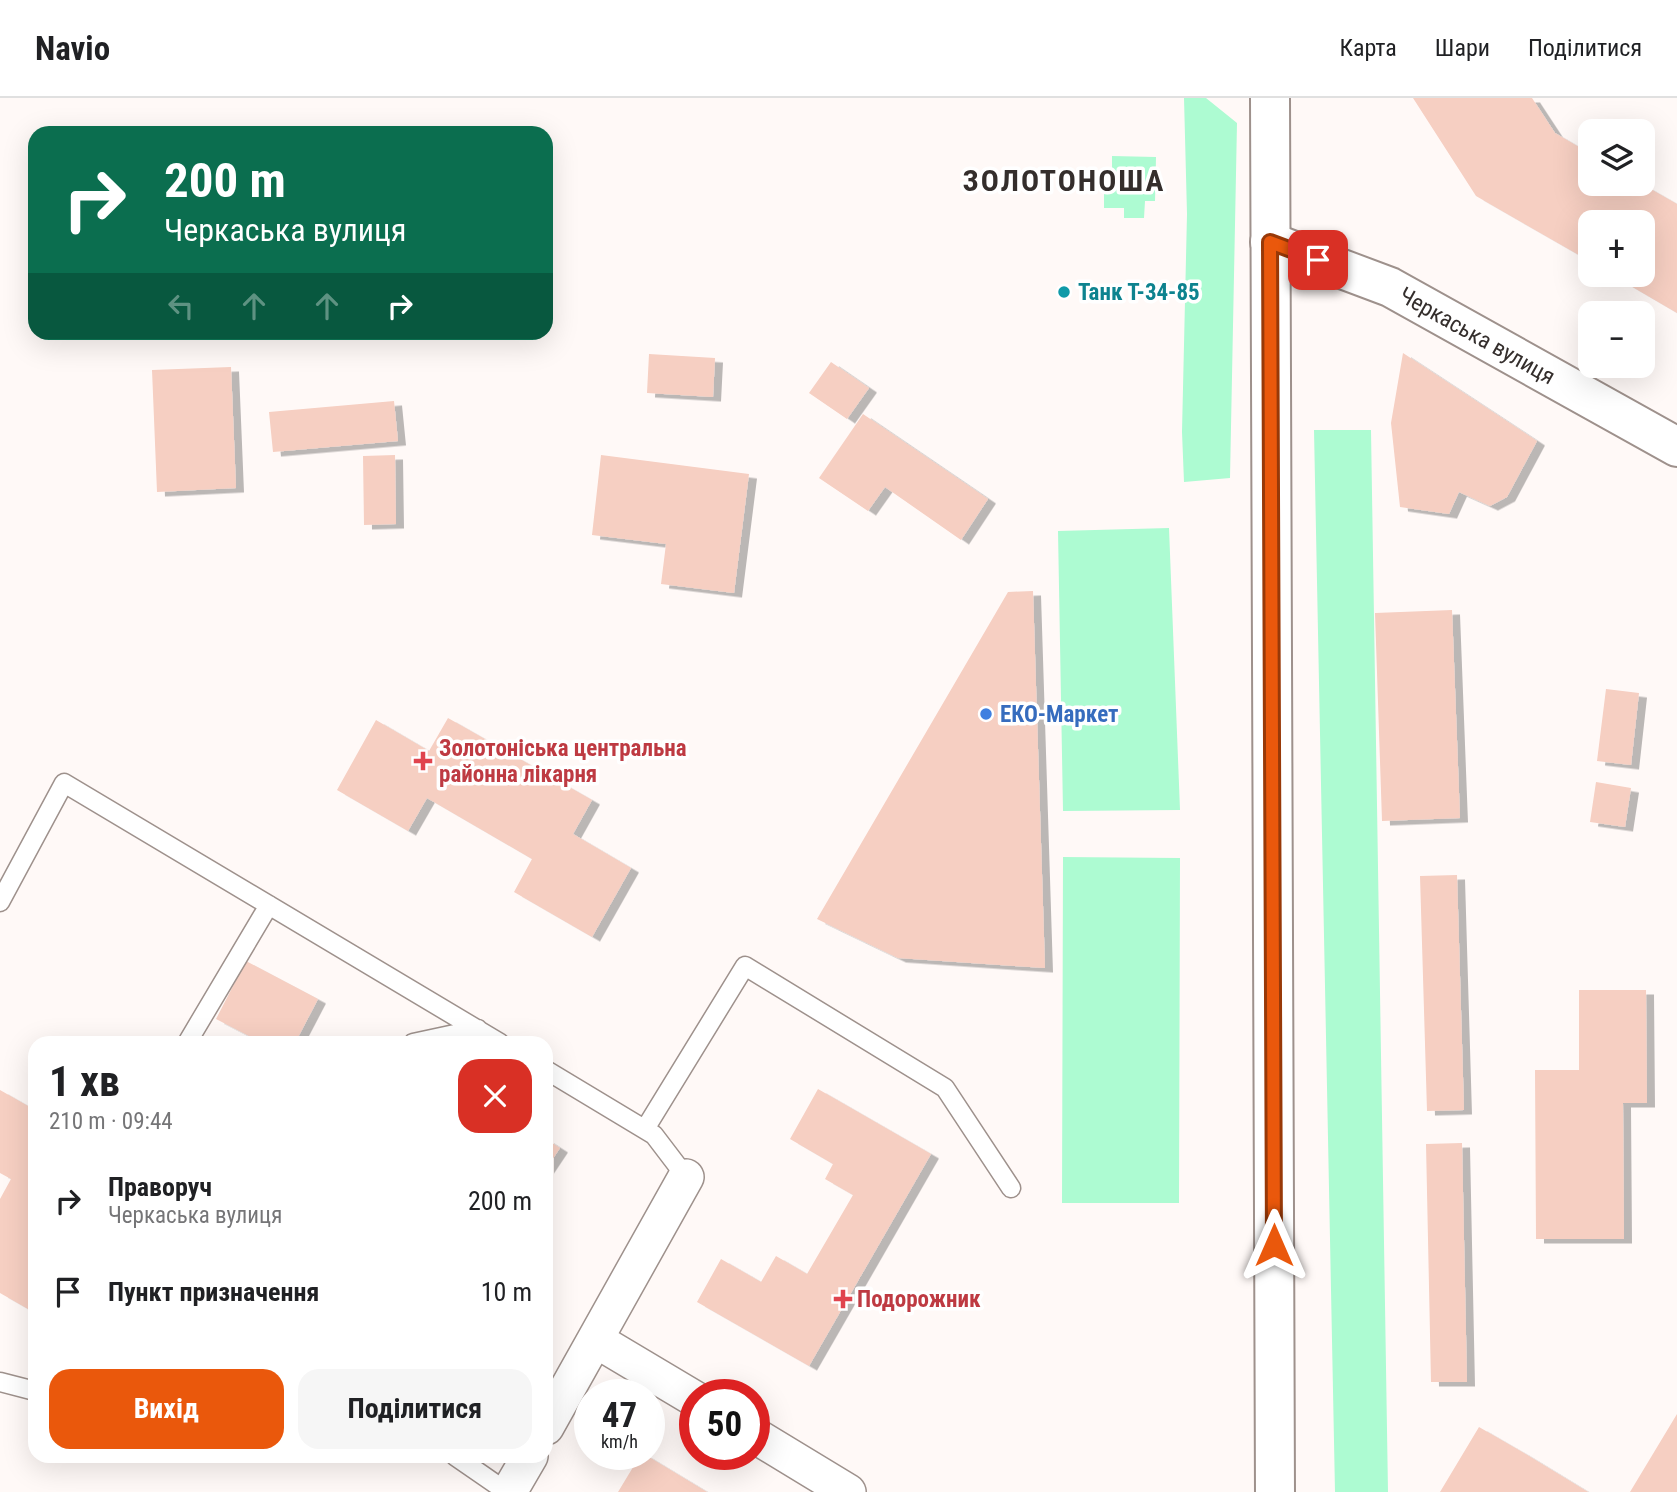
<!DOCTYPE html>
<html lang="uk">
<meta charset="utf-8">
<style>
:root{--surface:#fff;--page:#f6f6f6;--text:#202124;--muted:#757577;--line:#e0e0e0;--accent:#ea580c}
body{margin:0;font-family:"Roboto Condensed",sans-serif;background:var(--page);color:var(--text);height:100vh;display:flex;flex-direction:column;font-size:26px;white-space:nowrap}
*{box-sizing:border-box;margin:0}
p{font-size:23px;color:var(--muted)}
.icon{flex:none;width:38px;height:38px;fill:none;stroke:currentColor;stroke-width:2;stroke-linecap:round;stroke-linejoin:round}
.map{position:relative;flex:1;overflow:hidden}
.drawer{position:absolute;left:28px;top:938px;width:525px;height:427px;display:flex;flex-direction:column;background:var(--surface);border-radius:21px;box-shadow:0 7px 28px #0002}
.drawer>*{flex:none}
.guide{position:absolute;left:28px;top:28px;width:525px;height:214px;border-radius:21px;box-shadow:0 7px 28px #0002;background:#0b6e4f;color:#fff;overflow:hidden}
.tools{position:absolute;left:1578px;top:21px;display:grid;gap:14px}
.tools a{display:grid;place-items:center;width:77px;height:77px;border-radius:14px;background:var(--surface);box-shadow:0 7px 28px #0002;font-size:35px}
.speed{position:absolute;left:574px;top:1281px;display:flex;gap:14px;font-size:35px;font-weight:700;text-align:center}
.speed>*{display:grid;place-content:center;width:91px;height:91px;border-radius:50%;background:var(--surface);box-shadow:0 7px 28px #0002;line-height:1}
.speed small{font-size:18px;font-weight:400}
.speed .limit{border:10px solid #d22;background:#fff;color:#111}
.pin{position:absolute;display:grid;place-items:center;width:60px;height:60px;color:#fff;margin:-30px;border-radius:14px;box-shadow:0 4px 10px #0006}
.me{position:absolute;width:77px;margin:-38px;rotate:0deg;stroke-linejoin:round;filter:drop-shadow(0 0 5px #0008)}
.turn{display:flex;align-items:center;gap:24px;height:147px;padding:0 21px;font-size:32px}
.turn .icon{width:91px;height:91px;stroke-width:2.5}
.turn b{display:block;font-size:49px;line-height:60px}
.lanes{display:flex;align-items:center;height:66px;padding:0 21px;background:#0003;justify-content:center;gap:35px;direction:ltr}
.lanes .off{opacity:.35}
.round{display:grid;place-items:center;flex:none;width:74px;height:74px;border-radius:21px;background:var(--page)}
.overview{display:flex;align-items:center;justify-content:space-between;height:119px;padding:0 21px}
h1{font-size:42px;font-weight:700;line-height:52px}
.button{display:flex;gap:14px;margin-top:auto;padding:14px 21px}
.button a{flex:1;height:80px;border-radius:21px;background:var(--accent);color:#fff;font-size:28px;font-weight:700;line-height:80px;text-align:center}
.button a+a{background:var(--page);color:var(--text)}
ul{padding:0;list-style:none}
li{display:flex;align-items:center;gap:21px;height:91px;padding:0 21px}
li div{flex:1}
li b{display:block;font-size:26px}
li em{font-style:normal}
header{display:flex;align-items:center;gap:42px;box-sizing:border-box;height:98px;padding:0 35px;background:var(--surface);border-bottom:2px solid var(--line)}
header strong{font-size:33px}
nav{display:flex;gap:38px;margin-inline-start:auto;font-size:24px}
.map>svg:first-child{display:block}
.green{fill:#adfbd2}
.building{fill:#f6cfc2;filter:url(#shadow)}
.lines{fill:none;stroke-linecap:round;stroke-linejoin:round}
.lane-casing{stroke:#9e918c;stroke-width:21}
.street-casing{stroke:#9e918c;stroke-width:38}
.secondary-casing{stroke:#9e918c;stroke-width:42}
.lane{stroke:#fff;stroke-width:18}
.street{stroke:#fff;stroke-width:35}
.secondary{stroke:#fff;stroke-width:38}
.route-casing{stroke:#983908;stroke-width:18}
.route{stroke:#ea580c;stroke-width:12}
.culture-dot{fill:#0f9aa8;stroke:#fff;stroke-width:2.5}
.shop-dot{fill:#3f7fe0;stroke:#fff;stroke-width:2.5}
.health-dot{fill:#e0444e;stroke:#fff;stroke-width:2.5}
.labels{text-anchor:middle;stroke-width:7;stroke-linejoin:round;paint-order:stroke}
.culture-label{font-size:23px;font-weight:bold;fill:#0d838f;stroke:#fff;text-anchor:start}
.street-label{font-size:23px;fill:#342e2c;stroke:#fff}
.shop-label{font-size:23px;font-weight:bold;fill:#366cbe;stroke:#fff;text-anchor:start}
.health-label{font-size:23px;font-weight:bold;fill:#be3a42;stroke:#fff;text-anchor:start}
.district-label{font-size:30px;font-weight:bold;letter-spacing:2px;fill:#342e2c;stroke:#fff}
</style>
<header>
<strong>Navio</strong>
<nav><a>Карта</a><a>Шари</a><a>Поділитися</a></nav>
</header>
<div class="map">
<svg width="1677" height="1394" viewBox="0 0 1677 1394">
<defs>
<filter id="shadow"><feDropShadow dx="8" dy="4.5" stdDeviation="0" flood-color="#0004"/></filter>
</defs>
<rect width="100%" height="100%" fill="#fff9f7"/>
<path class="green" d="M1184,0H1206L1237,25L1230,380L1184,384L1182,334L1187,116Z
M1112,58L1156,59L1155,103H1145L1144,120H1124V110H1104V89L1112,88Z
M1314,332H1371L1388,1394H1335Z
M1169,430L1180,712L1063,713L1058,433Z
M1063,759L1180,760L1179,1105H1062Z"/>
<path class="building" d="M1413,0H1532L1555,35L1591,56V86H1642L1677,106V215L1612,177H1643V124H1591V164L1476,98Z
M1403,255L1537,343L1507,399L1490,408L1459,394L1449,416L1400,409L1391,325Z
M649,256L715,260L713,299L647,295Z
M831,264L869,290L847,321L809,295Z
M231,269L236,390L157,394L152,272Z
M394,303L398,343L273,354L269,314Z
M863,316L988,401L961,442L885,389L868,413L819,380Z
M395,357L396,426L364,427L363,358Z
M601,357L749,376L734,495L661,486L666,446L592,437Z
M1033,493L1045,870L898,860L817,821L1008,494Z
M1452,512L1460,720L1382,723L1375,515Z
M1606,591L1639,595L1631,667L1597,663Z
M448,620L592,702L573,736L631,770L592,839L514,794L532,761L427,700L408,733L337,692L376,622L429,653Z
M1596,684L1631,690L1625,729L1590,724Z
M1457,777L1464,1012L1427,1013L1420,778Z
M246,863L318,901L295,945H263L216,921Z
M1579,892H1646L1647,1005H1623L1624,1141H1536L1535,972H1579Z
M818,991L931,1056L809,1268L697,1204L721,1161L761,1184L776,1158L807,1176L853,1097L825,1081L833,1066L790,1041Z
M0,992L35,1012V1215L0,1195V1101L11,1081L0,1075Z
M546,1041L560,1050L546,1071Z
M1462,1045L1467,1284H1431L1426,1046Z
M1677,1316V1394H1630Z
M1479,1329L1524,1355L1588,1394H1440Z
M641,1356H644L707,1394H618Z"/>
<g class="lines">
<defs>
<path id="lane" d="M0,804L64,685L500,945
M187,945L269,807
M413,945L478,931
M546,972L654,1037L686,1079
M645,1031L745,868L945,990L1011,1090
M0,1284L35,1293
M455,1358L507,1394"/>
<path id="street" d="M596,1242L695,1301
M546,1329L686,1079
M754,1337L848,1394
M509,1394L530,1358"/>
<g id="secondary">
<path d="M1270,0L1275,1394"/>
<path id="s1" d="M1270,144L1390,189L1677,349"/>
</g>
</defs>
<use href="#lane" class="lane-casing"/>
<use href="#street" class="street-casing"/>
<use href="#secondary" class="secondary-casing"/>
<use href="#lane" class="lane"/>
<use href="#street" class="street"/>
<use href="#secondary" class="secondary"/>
</g>
<g class="lines">
<defs>
<path id="route" d="M1274,1147L1270,144L1318,162"/>
</defs>
<use href="#route" class="route-casing"/>
<use href="#route" class="route"/>
</g>
<circle class="culture-dot" cx="1064" cy="194" r="7"/>
<circle class="shop-dot" cx="986" cy="616" r="7"/>
<g class="health-dot">
<path d="M419.5 652.5h7v7h7v7h-7v7h-7v-7h-7v-7h7z"/>
<path d="M839.5 1190.5h7v7h7v7h-7v7h-7v-7h-7v-7h7z"/>
</g>
<g class="labels">
<g class="culture-label">
<text x="1078" y="202">Танк Т-34-85</text>
</g>
<g class="street-label">
<text dy="8" stroke="none"><textPath href="#s1" startOffset="228">Черкаська вулиця</textPath></text>
</g>
<g class="shop-label">
<text x="1000" y="624">ЕКО-Маркет</text>
</g>
<g class="health-label">
<text x="439" y="658">Золотоніська центральна<tspan x="439" dy="26">районна лікарня</tspan></text>
<text x="857" y="1209">Подорожник</text>
</g>
<g class="district-label">
<text x="1064" y="93">ЗОЛОТОНОША</text>
</g>
</g>
</svg>
<div class="tools">
<a><svg class="icon" aria-label="layers" viewBox="0 0 24 24"><path d="M12 4l9 5-9 5-9-5zM3 14l9 5 9-5"/></svg></a>
<a>+</a>
<a>−</a>
</div>
<div class="speed"><div>47<small>km/h</small></div><div class="limit">50</div></div>
<div class="pin" style="left:1318px;top:162px;background:#d93025"><svg class="icon" aria-label="arrive" viewBox="0 0 24 24"><path d="M6 21V4h12l-3 4 3 4H6"/></svg></div>
<svg class="me" style="left:1274px;top:1147px" viewBox="-20 -20 40 40"><path d="M0-17L14 15 0 8-14 15z" fill="#ea580c" stroke="#fff" stroke-width="4"/></svg>
<div class="guide">
<div class="turn"><svg class="icon" aria-label="right" viewBox="0 0 24 24"><path d="M7 20v-9h11M14 6l5 5-5 5"/></svg><div><b>200 m</b>Черкаська вулиця</div></div>
<div class="lanes"><svg class="icon off" aria-label="left" viewBox="0 0 24 24"><path d="M17 20v-9H6M10 6l-5 5 5 5"/></svg><svg class="icon off" aria-label="ahead" viewBox="0 0 24 24"><path d="M12 20V5M6 11l6-6 6 6"/></svg><svg class="icon off" aria-label="ahead" viewBox="0 0 24 24"><path d="M12 20V5M6 11l6-6 6 6"/></svg><svg class="icon" aria-label="right" viewBox="0 0 24 24"><path d="M7 20v-9h11M14 6l5 5-5 5"/></svg></div>
</div>
<section class="drawer">
<div class="overview"><div><h1>1 хв</h1><p>210 m · 09:44</p></div><a class="round" style="background:#d93025;color:#fff"><svg class="icon" aria-label="close" viewBox="0 0 24 24"><path d="M6 6l12 12M18 6L6 18"/></svg></a></div>
<ul>
<li><svg class="icon" aria-label="right" viewBox="0 0 24 24"><path d="M7 20v-9h11M14 6l5 5-5 5"/></svg><div><b>Праворуч</b><p>Черкаська вулиця</p></div><em>200 m</em></li>
<li><svg class="icon" aria-label="arrive" viewBox="0 0 24 24"><path d="M6 21V4h12l-3 4 3 4H6"/></svg><div><b>Пункт призначення</b></div><em>10 m</em></li>
</ul>
<div class="button"><a>Вихід</a><a>Поділитися</a></div>
</section>
</div>
